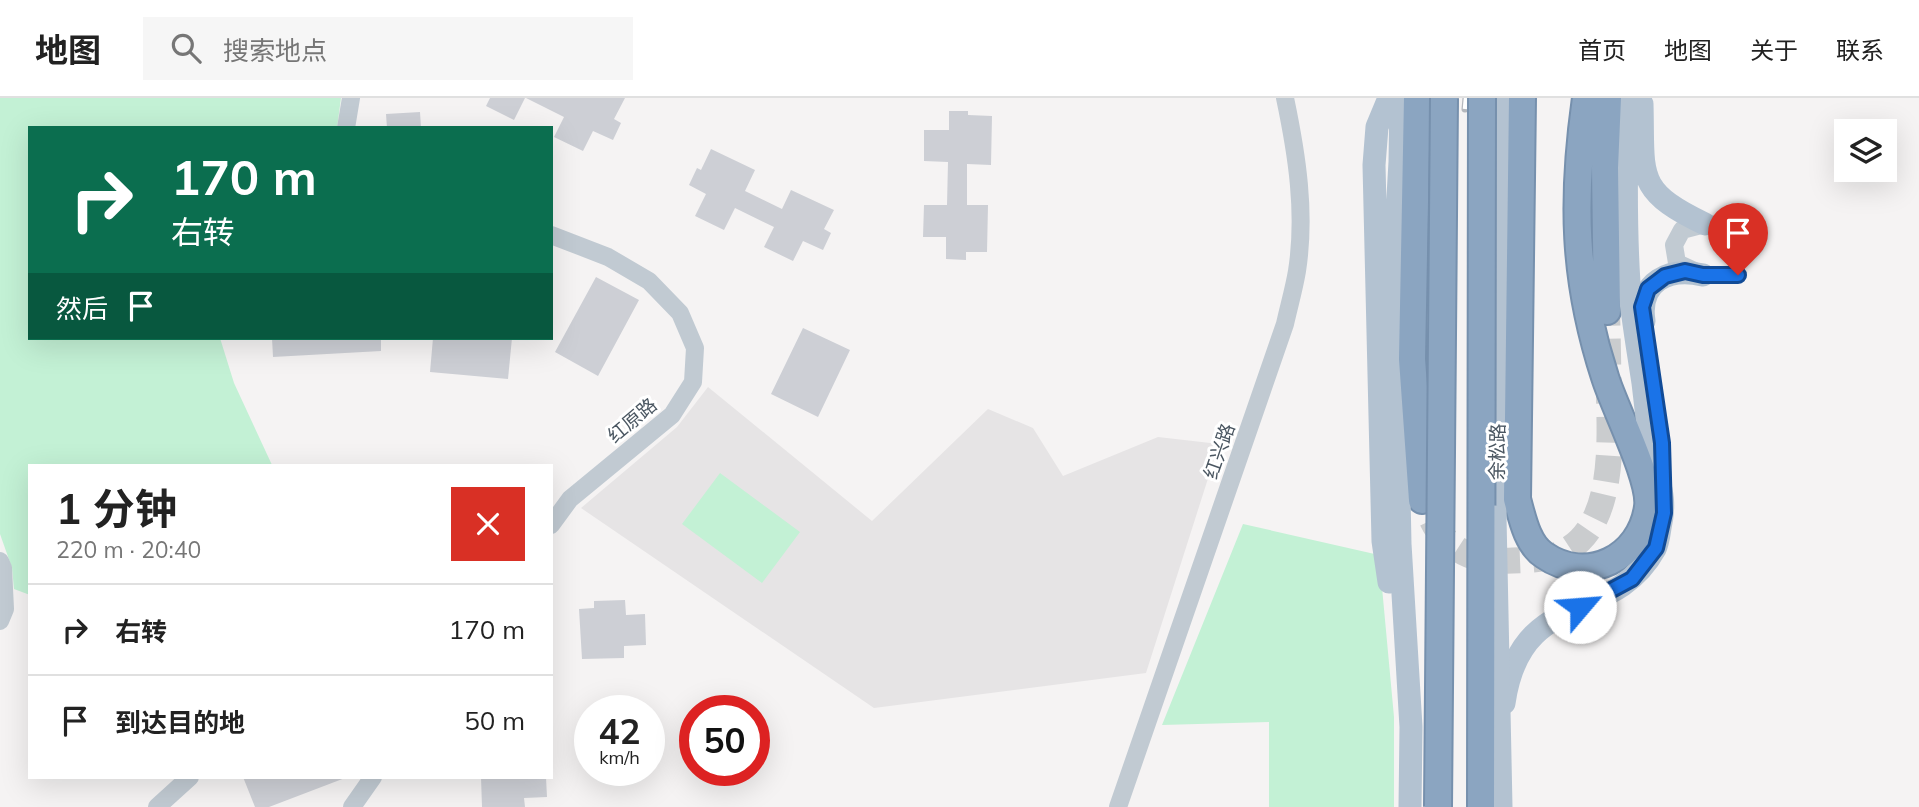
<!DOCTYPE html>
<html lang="zh">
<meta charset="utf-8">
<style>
:root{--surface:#fff;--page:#f6f6f6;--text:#222;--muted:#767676;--line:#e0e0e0}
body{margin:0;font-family:Mulish,"Noto Sans SC",sans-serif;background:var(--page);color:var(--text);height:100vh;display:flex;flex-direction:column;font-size:26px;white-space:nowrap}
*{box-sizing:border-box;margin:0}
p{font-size:23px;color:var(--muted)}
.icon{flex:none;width:38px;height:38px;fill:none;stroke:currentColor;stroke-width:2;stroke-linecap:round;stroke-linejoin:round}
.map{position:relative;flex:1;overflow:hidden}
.sheet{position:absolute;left:28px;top:366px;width:525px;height:315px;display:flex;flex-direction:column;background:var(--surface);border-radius:0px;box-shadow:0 7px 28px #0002}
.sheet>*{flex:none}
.banner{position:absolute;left:28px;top:28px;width:525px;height:214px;border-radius:0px;box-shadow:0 7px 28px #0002;background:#0b6e4f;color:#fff;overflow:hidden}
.buttons{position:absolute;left:1834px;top:21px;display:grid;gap:14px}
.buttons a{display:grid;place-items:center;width:63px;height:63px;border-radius:0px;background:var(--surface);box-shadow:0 7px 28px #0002;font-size:35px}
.speed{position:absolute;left:574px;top:597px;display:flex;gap:14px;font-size:35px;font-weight:700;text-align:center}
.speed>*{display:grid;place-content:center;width:91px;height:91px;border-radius:50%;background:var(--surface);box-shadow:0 7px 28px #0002;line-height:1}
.speed small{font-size:18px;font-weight:400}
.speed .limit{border:10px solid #d22;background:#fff;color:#111}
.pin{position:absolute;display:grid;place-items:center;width:60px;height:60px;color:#fff;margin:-72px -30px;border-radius:50% 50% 50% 0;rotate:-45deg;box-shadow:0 0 7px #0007}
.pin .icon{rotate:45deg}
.me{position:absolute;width:77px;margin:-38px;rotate:63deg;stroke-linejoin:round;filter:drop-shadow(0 0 5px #0008)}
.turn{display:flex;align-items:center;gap:24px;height:147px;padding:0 28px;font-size:32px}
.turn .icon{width:91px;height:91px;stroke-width:2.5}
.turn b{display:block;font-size:49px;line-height:60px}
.then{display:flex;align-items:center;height:66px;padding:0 28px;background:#0003;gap:14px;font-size:26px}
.round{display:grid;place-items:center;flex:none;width:74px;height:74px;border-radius:0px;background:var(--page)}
.summary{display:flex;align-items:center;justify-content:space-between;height:119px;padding:0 28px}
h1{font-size:42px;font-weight:700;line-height:52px}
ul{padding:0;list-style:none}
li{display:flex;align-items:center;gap:21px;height:91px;padding:0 28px;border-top:2px solid var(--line)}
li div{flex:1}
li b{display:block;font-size:26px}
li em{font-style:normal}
header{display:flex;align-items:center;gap:42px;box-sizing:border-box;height:98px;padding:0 35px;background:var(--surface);border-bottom:2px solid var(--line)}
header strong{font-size:33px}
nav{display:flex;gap:38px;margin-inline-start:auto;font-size:24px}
.search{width:490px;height:63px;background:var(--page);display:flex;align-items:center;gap:18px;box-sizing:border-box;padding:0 24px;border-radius:0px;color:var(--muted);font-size:26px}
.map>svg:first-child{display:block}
.education{fill:#e6e4e5}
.green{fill:#c3f1d5}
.building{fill:#cdcfd5}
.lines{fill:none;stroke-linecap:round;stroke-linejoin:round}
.highway-tunnel{stroke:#caccce;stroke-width:26;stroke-dasharray:26 13;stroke-linecap:butt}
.highway-casing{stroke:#7690ad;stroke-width:30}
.minor{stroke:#c1cad2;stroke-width:18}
.major{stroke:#b3c2d1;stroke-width:23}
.highway{stroke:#8ba5c1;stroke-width:26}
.rail-casing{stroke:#b5b8bd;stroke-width:7}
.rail{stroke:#fff;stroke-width:4.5;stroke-dasharray:13;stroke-linecap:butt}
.highway-bridge-casing{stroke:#7690ad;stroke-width:30;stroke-linecap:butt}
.major-bridge{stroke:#b3c2d1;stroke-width:23}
.highway-bridge{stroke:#8ba5c1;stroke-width:26}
.route-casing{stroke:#114b97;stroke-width:18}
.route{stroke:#1a73e8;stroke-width:12}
.labels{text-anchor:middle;stroke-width:6;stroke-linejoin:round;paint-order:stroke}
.street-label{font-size:19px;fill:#4a5661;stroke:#fff}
</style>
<header>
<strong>地图</strong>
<div class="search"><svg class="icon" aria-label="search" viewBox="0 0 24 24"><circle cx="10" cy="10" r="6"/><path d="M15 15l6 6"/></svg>搜索地点</div>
<nav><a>首页</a><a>地图</a><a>关于</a><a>联系</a></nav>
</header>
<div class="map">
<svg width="1919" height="709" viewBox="0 0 1919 709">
<rect width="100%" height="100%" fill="#f5f3f3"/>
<path class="education" d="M708,289L872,423L988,311L1033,330L1063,378L1158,339L1219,346L1146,575L874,610L581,410L677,329Z"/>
<path class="green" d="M0,0H341L337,30H30V240H220L234,285L272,367L30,368V497L14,491L12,470L0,436Z
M720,375L800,434L762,485L682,426Z
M1243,426L1379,457L1394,619V709H1269V624L1162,627Z"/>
<path class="building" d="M490,0H525L514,22L486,8Z
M526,0H625L614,21L621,25L613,42L593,33L583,53L554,39L564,19Z
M949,13H968V17L992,18L991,67L967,66V107H988L987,154H966V162L946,161V139H923L924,107H947L948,64L924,63V32H949Z
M420,14L421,30H387L386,16Z
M711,51L755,72L745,93L782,111L791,92L834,112L824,131L831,135L823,152L803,143L793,163L764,149L774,129L735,110L724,132L695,118L706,96L689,87L697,70L701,72Z
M596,179L639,202L598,278L555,254Z
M803,230L850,252L818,319L771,296Z
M272,240H381V253L273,259Z
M433,240H512L508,281L430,274Z
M625,502L626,517L645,516L646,547L624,548V560L582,561L579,511L594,510V503Z
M243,679H345V680L269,709H255Z
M481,679H546L547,699L524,700L525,709H482Z"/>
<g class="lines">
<path class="highway-tunnel" d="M1432,422C1444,448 1472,464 1501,463C1518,462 1542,463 1559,456C1615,433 1610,348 1609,298C1608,270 1608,242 1607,213"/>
<defs>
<path id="highway" d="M1417,0L1412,261L1422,402
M1522,0L1517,401C1522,419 1527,446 1544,457C1587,487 1641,460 1648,409C1652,382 1614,309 1605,279C1573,181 1572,100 1586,0
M1607,213L1605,70L1608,0"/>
</defs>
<use href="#highway" class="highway-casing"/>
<path class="minor" d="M346,30L351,0
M551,137L608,159L649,183L680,215L695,250L693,284L672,317L570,401L551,427
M1738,177H1703L1677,165L1674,147L1682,132L1705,126L1740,130
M0,463L3,470L5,511L0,523
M157,709L190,679
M352,709L373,679
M1118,709L1285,226C1289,208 1294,191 1297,173C1306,115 1297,57 1285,0"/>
<path class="major" d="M1389,0L1377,29L1374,67L1383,443L1389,484
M1401,0L1400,64L1396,133V251L1400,446L1411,629L1410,709
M1642,6C1644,78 1634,92 1705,126
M1644,223C1638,183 1669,169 1703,177
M1495,419L1506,0
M1504,605C1521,488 1612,529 1655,451C1658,445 1659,437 1660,430C1667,399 1659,387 1653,358C1648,334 1646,309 1643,285C1638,252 1632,218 1629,185C1625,123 1626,62 1628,0"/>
<use href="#highway" class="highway"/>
<defs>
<path id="rail" d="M1455,10V0
M1465,11L1466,0"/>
</defs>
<use href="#rail" class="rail-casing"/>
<use href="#rail" class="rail"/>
<defs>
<path id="highway-bridge" d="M1438,709L1444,0
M1481,709L1482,0"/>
</defs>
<use href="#highway-bridge" class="highway-bridge-casing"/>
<path class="major-bridge" d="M1495,419L1501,709"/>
<use href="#highway-bridge" class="highway-bridge"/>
</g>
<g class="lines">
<defs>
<path id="route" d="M1580,509L1632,481L1656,450L1664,415L1662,345L1642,209L1648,191L1665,178L1685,173L1703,177H1738"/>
</defs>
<use href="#route" class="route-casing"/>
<use href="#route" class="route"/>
</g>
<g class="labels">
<g class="street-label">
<text transform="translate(632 322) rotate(-40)" y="7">红原路</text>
<text transform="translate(1219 353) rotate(-71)" y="7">红兴路</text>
<text transform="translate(1497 354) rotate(-89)" y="7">余松路</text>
</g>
</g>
</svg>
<div class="buttons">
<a><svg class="icon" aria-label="layers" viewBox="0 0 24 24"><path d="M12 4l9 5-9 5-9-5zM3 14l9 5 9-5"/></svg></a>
</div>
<div class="speed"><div>42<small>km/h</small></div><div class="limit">50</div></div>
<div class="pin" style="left:1738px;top:177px;background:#d93025"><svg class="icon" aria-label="arrive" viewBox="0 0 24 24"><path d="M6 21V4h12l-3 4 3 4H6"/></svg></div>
<svg class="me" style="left:1580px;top:509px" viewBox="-20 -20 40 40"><circle r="19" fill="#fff"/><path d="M0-13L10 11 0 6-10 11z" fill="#1a73e8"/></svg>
<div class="banner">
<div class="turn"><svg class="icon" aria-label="right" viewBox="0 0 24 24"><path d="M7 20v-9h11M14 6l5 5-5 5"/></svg><div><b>170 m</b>右转</div></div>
<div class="then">然后<svg class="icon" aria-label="arrive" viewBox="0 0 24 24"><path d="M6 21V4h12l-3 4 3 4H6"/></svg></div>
</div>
<section class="sheet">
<div class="summary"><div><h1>1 分钟</h1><p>220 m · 20:40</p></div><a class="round" style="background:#d93025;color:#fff"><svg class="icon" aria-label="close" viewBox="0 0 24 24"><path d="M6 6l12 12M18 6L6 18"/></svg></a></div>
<ul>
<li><svg class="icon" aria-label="right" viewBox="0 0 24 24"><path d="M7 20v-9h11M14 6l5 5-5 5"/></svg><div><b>右转</b></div><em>170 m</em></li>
<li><svg class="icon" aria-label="arrive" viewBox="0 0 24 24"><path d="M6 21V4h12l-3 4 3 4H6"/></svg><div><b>到达目的地</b></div><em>50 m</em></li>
</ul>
</section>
</div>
